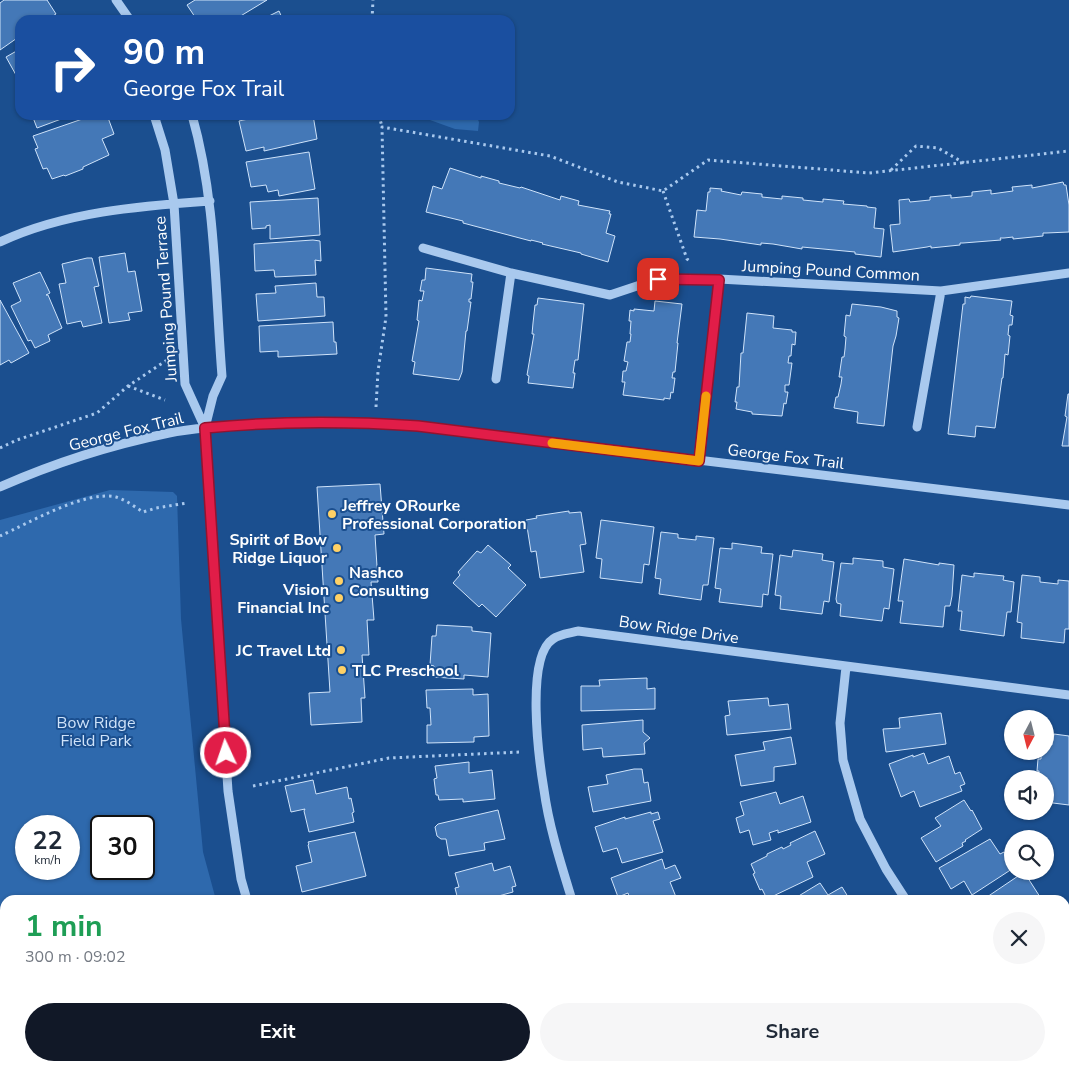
<!DOCTYPE html>
<meta charset="utf-8">
<style>
:root{--surface:#fff;--page:#f6f6f7;--text:#1f2937;--muted:#747a83;--accent:#111827}
body{margin:0;font-family:"Nunito Sans",sans-serif;background:var(--page);color:var(--text);height:100vh;display:flex;flex-direction:column;font-size:19px;white-space:nowrap}
*{box-sizing:border-box;margin:0}
p{font-size:16px;color:var(--muted)}
.icon{flex:none;width:28px;height:28px;fill:none;stroke:currentColor;stroke-width:2;stroke-linecap:round;stroke-linejoin:round}
.map{position:relative;flex:1;overflow:hidden}
.side{position:absolute;left:0px;top:895px;width:1070px;height:176px;display:flex;flex-direction:column;background:var(--surface);border-radius:15px 15px 0 0;box-shadow:0 1px 4px #0004}
.side>*{flex:none}
.top-card{position:absolute;left:15px;top:15px;width:500px;height:105px;border-radius:15px;box-shadow:0 1px 4px #0004;background:#1a4fa0;color:#fff;overflow:hidden}
.needle{width:32px;rotate:187deg}
.tools{position:absolute;left:1004px;top:710px;display:grid;gap:10px}
.tools a{display:grid;place-items:center;width:50px;height:50px;border-radius:50%;background:var(--surface);box-shadow:0 1px 4px #0004;font-size:25px}
.speed{position:absolute;left:15px;top:815px;display:flex;gap:10px;font-size:25px;font-weight:700;text-align:center}
.speed>*{display:grid;place-content:center;width:65px;height:65px;border-radius:50%;background:var(--surface);box-shadow:0 1px 4px #0004;line-height:1}
.speed small{font-size:12px;font-weight:400}
.speed .limit{border:2px solid #111;border-radius:8px;background:#fff;color:#111}
.pin{position:absolute;display:grid;place-items:center;width:42px;height:42px;color:#fff;margin:-21px;border-radius:10px;box-shadow:0 2px 8px #0006}
.me{position:absolute;width:55px;margin:-28px;rotate:357deg;stroke-linejoin:round;filter:drop-shadow(0 0 4px #0008)}
.turn{display:flex;align-items:center;gap:18px;height:105px;padding:0 25px;font-size:22px}
.turn .icon{width:65px;height:65px;stroke-width:2.5}
.turn b{display:block;font-size:35px;line-height:42px}
.round{display:grid;place-items:center;flex:none;width:52px;height:52px;border-radius:26px;background:var(--page)}
.overview{display:flex;align-items:center;justify-content:space-between;height:85px;padding:0 25px}
h1{font-size:30px;font-weight:700;line-height:38px;color:#1e9e55}
.cta{display:flex;gap:10px;margin-top:auto;padding:10px 25px}
.cta a{flex:1;height:58px;border-radius:30px;background:var(--accent);color:#fff;font-size:20px;font-weight:700;line-height:58px;text-align:center}
.cta a+a{background:var(--page);color:var(--text)}
.map>svg:first-child{display:block}
.green{fill:#2e69ad;fill-rule:evenodd}
.building{fill:#4478b7;stroke:#cfe3fa}
.lines{fill:none;stroke-linecap:round;stroke-linejoin:round}
.path{stroke:#a9c9ee;stroke-width:3;stroke-dasharray:2.5 4;stroke-linecap:butt}
.minor{stroke:#a9c9ee;stroke-width:9}
.route-casing{stroke:#92132f;stroke-width:12}
.route{stroke:#e11d48;stroke-width:9}
.slow{stroke:#f59e0b;stroke-width:9}
.poi-dot{fill:#ffd166;stroke:#1b4f8f;stroke-width:2}
.labels{text-anchor:middle;stroke-width:4;stroke-linejoin:round;paint-order:stroke}
.street-label{font-size:16px;fill:#fff;stroke:#1b4f8f}
.poi-label{font-size:16px;font-weight:bold;fill:#fff;stroke:#1b4f8f;text-anchor:start}
.park-label{font-size:16px;fill:#cfe3fa;stroke:#1b4f8f}
</style>
<div class="map">
<svg width="1069" height="1071" viewBox="0 0 1069 1071">
<rect width="100%" height="100%" fill="#1b4f8f"/>
<path class="green" d="M416,115H476L479,122L478,131L455,129Z
M110,490L173,492L177,496L181,619L203,852L216,900H5V1066H263V1069L258,1071H0V520ZM26,826H69V869H26ZM101,826H144V869H101Z"/>
<path class="building" d="M4,0H47L56,14L46,20H20V36L0,50V3Z
M195,0H267L234,20H197L187,5Z
M279,11L283,20H254L264,16L265,18Z
M20,49V72L16,75L6,57Z
M32,115H72L37,128Z
M94,115H107L114,134L102,139L109,155L83,167V169L65,176L64,175L52,179L47,168L43,169L35,149L38,148L33,136Z
M267,115H313L317,139L264,151V147L246,151L239,121Z
M309,152L315,189L279,196L278,190L268,192L266,185L251,187L246,162Z
M450,168L481,178V176L499,181V183L520,188L521,187L560,200L561,196L579,201L578,205L610,211L609,214H611L606,233L615,236L608,262L581,254V253L542,244L543,243L531,240V241L463,223V221L426,212L433,186L442,189Z
M1063,182L1064,185H1066L1069,205V232L1046,233H1043V236L1013,239V237L1004,238H1000L1001,240L963,243H960V245L931,248V246L927,247L893,252L890,225L900,224L899,200L909,199L910,202L930,200V197L951,195V198L972,196V192L991,190V194L1013,191L1012,187L1032,185V188Z
M710,188L722,189L721,191L741,195L742,192L762,194V197L782,199V196L803,198V200L823,202V199L844,201L843,204L867,206V207L876,208L874,228L884,229L881,257L855,254V252L802,247V249L773,244L761,243V245L720,239L694,237L697,210L706,211L708,192H710Z
M318,198L320,235L270,239V225L266,226V228L252,229L250,202Z
M313,240L320,241L321,261L315,260L316,275L275,277L274,270L255,271L254,244Z
M125,253L128,272L135,271L142,311L128,313L130,320L109,323L99,257Z
M87,258H92L99,286L94,287L102,323L83,327L81,321L67,324L59,284L66,283L62,264Z
M426,268L472,274L471,282H473L471,299H469V302H471L467,331H466L462,372L459,380L413,374L415,362L412,361L419,321L417,320L419,300L422,301L424,291H420L422,280H425Z
M40,272L50,293L46,295H48L62,328L48,335L50,341L35,348L31,340L28,341L11,306L21,301L13,283Z
M316,283L317,297H324L325,316L258,321L256,294L276,293L275,286Z
M971,296L1012,301L1010,315L1013,316L1012,325H1009L1008,335L1010,336L1008,355L1005,354L1003,378H1002L995,428L976,426L975,437L948,434L963,304H965V297L970,298Z
M538,298L584,304L578,360H575L573,373H575L573,388L528,383L529,376L527,375L534,334H532L533,323L535,305H537Z
M0,300L29,353L11,363L9,360L0,365Z
M655,301L682,304L677,343H678L675,372H673L672,378H675L673,393L671,392L670,399L664,398V400L623,395L625,382H622L623,371H626L628,362L624,361L627,342H630L631,334H630L631,321H629L630,310L634,311V309L654,311Z
M852,304L881,307L897,311V317L899,318L896,336L893,346L884,426L857,423L858,412L834,408L836,397H838L841,384L842,377H839L842,357H844L845,349L846,337L844,336L846,315L850,316Z
M747,313L774,316L773,328L792,330V332H796L795,345L792,344L791,356H789L788,363H792L789,385H785V392H788L786,404L784,403L782,416L752,414V412L736,409L737,402H735L737,387H739L741,353H743Z
M333,322L334,342H336L337,354L278,357V351L260,352L259,326Z
M1068,394H1069V446H1062L1067,417L1065,416Z
M380,484L384,534L375,535L378,582H371L374,620H367L369,655H362L365,698H361L362,722L311,725L309,693L330,692L317,487Z
M569,511V513L581,512L586,544L580,545L584,572L540,578L536,551L531,552L526,520L537,518L536,516Z
M601,520L654,527L649,565L644,564L642,583L600,578L602,559L596,558Z
M661,532L678,534V538L696,540V536L714,538L708,585H703L701,600L659,594L661,579L655,578Z
M732,543L762,547L761,553L773,554L768,595L763,594L762,607L719,602L721,589L715,588L720,548L732,549Z
M488,545L511,565L508,568L526,585L496,617L482,604L479,607L453,583L460,575L458,572L477,551L481,553Z
M793,550L823,554L822,560L834,562L829,602L824,601L822,614L780,609L781,596L775,595L780,555L792,557Z
M853,558L883,561V567L894,569L889,609L884,608L882,621L840,616L841,604L837,603L836,599L841,563L853,564Z
M904,559L939,565V563L954,565L952,596L950,606H945L943,627L900,623L903,601H898Z
M974,573L1004,576L1003,580L1014,582L1011,612H1007L1004,636L960,630L962,611H958L962,575L974,577Z
M1022,575L1040,577V582L1058,584V580L1069,581V629H1065L1064,643L1021,638L1022,623L1017,622Z
M437,625L472,627V631L491,633L488,677L464,675V679L433,677L434,666L430,665L432,636H436Z
M647,678V689L655,688V709L581,711V686H600L599,680Z
M473,689V695L488,694L489,736L474,737V742L427,743V725H431L430,708H427L426,690Z
M768,698L769,706L788,704L791,729L727,735L725,716L730,715L728,701Z
M941,713L946,744L886,752L883,729L900,728L899,718Z
M643,720V732L650,738L644,743L645,754L603,757L602,748L583,750L582,725Z
M1054,734L1069,736V805L1045,802V779H1038L1039,771H1037L1038,759H1041V751H1045V744L1052,745Z
M791,737L796,764L774,767V781L741,786L735,755L765,750L763,742Z
M924,753L928,764L949,756L955,774L960,772L965,784L960,786L962,791L920,807L914,791L901,797L889,764L913,755V757Z
M469,762V773L492,770L495,799L463,802V799L439,800L438,795H436L434,779L437,778L435,766Z
M634,769H642L644,783L648,782L651,801L593,812L588,787L608,784L606,775Z
M313,780L316,794L347,787L349,799L351,798L354,812L352,813L354,822L309,832L304,811L305,809L291,812L285,786Z
M776,792L780,804L803,796L811,822L778,833V830L769,833L771,840L753,845L749,830L740,833L736,818L744,815L740,802Z
M964,800L971,811L972,810L982,829L965,840L966,841L962,843L963,846L936,862L921,838L941,826L935,818Z
M498,810L505,839L484,843L485,850L449,856L446,839H441L437,836L435,827L438,824Z
M651,812V814L658,812L660,819L653,821L663,852L622,863L617,848L603,852L595,827L625,817V819Z
M815,831L825,854L807,862L813,877L767,899L762,889L760,890L753,874L755,873L751,864L767,856V854L782,847L783,849L791,845L790,843Z
M355,832L366,876L302,892L296,866L312,862L308,845L309,844L308,842Z
M990,839L1000,854L1004,852L1012,865L1010,866L1012,869L972,895L964,881L951,889L939,868Z
M662,859L665,869L675,865L681,878L670,882L676,897L669,900H626L625,897L629,896L628,893L618,897L611,878Z
M492,863L494,871L510,866L516,886L512,887L513,892L484,900H458L455,888L459,887L455,873Z
M1024,872L1042,900H984V899Z
M820,883L828,895L842,887L850,900H792Z
M1069,954V1003L1065,1006V957Z
M1069,1012V1042L1065,1045V1015Z
M392,1066H442L444,1071H392L390,1067Z
M536,1066H600L602,1070L539,1071Z
M720,1066H762L755,1071H712Z
M905,1066H961L964,1071H898Z"/>
<g class="lines">
<path class="path" d="M372,20L373,0
M379,115L382,127
M891,170L916,146L938,148L964,163
M663,191L687,259L691,262
M128,386L165,400
M376,407L378,371L386,317L382,127L550,156L618,182L663,191L708,160L869,173L1069,151
M0,448L17,440L97,413L128,386L167,360
M0,536C29,523 85,490 116,497C126,500 135,507 143,512L156,508L187,503
M253,786L389,758L520,752"/>
<path class="minor" d="M116,0L130,20
M154,115L165,150L174,204L185,384L205,428
M192,115C216,199 215,289 222,376L213,396L205,428L228,791L241,879L247,900
M0,242C64,212 139,206 210,201
M423,248L511,273L610,295L658,279H719L941,291L1069,273
M496,379L511,273
M917,427L941,291
M699,461L719,279
M0,487C54,463 111,445 169,433C187,429 207,428 225,426C290,420 354,421 418,426L1069,505
M846,667L840,723L843,760L860,819L886,869L906,900
M572,900C561,864 549,827 544,790C539,760 525,657 553,639C559,634 571,633 578,631L1069,695
M299,1066L301,1071
M651,1066L654,1071
M1018,1066L1021,1071"/>
</g>
<g class="lines">
<defs>
<path id="route" d="M226,753L205,428C276,421 346,421 418,426L699,461L719,280L658,279"/>
</defs>
<use href="#route" class="route-casing"/>
<use href="#route" class="route"/>
<path class="slow" d="M552,443L699,461L706,396"/>
</g>
<g class="poi-dot">
<circle cx="332" cy="514" r="5"/>
<circle cx="337" cy="548" r="5"/>
<circle cx="339" cy="581" r="5"/>
<circle cx="339" cy="598" r="5"/>
<circle cx="341" cy="650" r="5"/>
<circle cx="342" cy="670" r="5"/>
</g>
<g class="labels">
<g class="street-label">
<text transform="translate(831 270) rotate(3)" y="6">Jumping Pound Common</text>
<text transform="translate(165 299) rotate(-94)" y="6">Jumping Pound Terrace</text>
<text transform="translate(126 431) rotate(-14)" y="6">George Fox Trail</text>
<text transform="translate(786 456) rotate(7)" y="6">George Fox Trail</text>
<text transform="translate(679 629) rotate(8)" y="6">Bow Ridge Drive</text>
</g>
<g class="poi-label">
<text x="342" y="511">Jeffrey ORourke<tspan x="342" dy="18">Professional Corporation</tspan></text>
<text x="327" y="545" text-anchor="end">Spirit of Bow<tspan x="327" dy="18">Ridge Liquor</tspan></text>
<text x="349" y="578">Nashco<tspan x="349" dy="18">Consulting</tspan></text>
<text x="329" y="595" text-anchor="end">Vision<tspan x="329" dy="18">Financial Inc</tspan></text>
<text x="331" y="656" text-anchor="end">JC Travel Ltd</text>
<text x="352" y="676">TLC Preschool</text>
</g>
<g class="park-label">
<text x="96" y="728">Bow Ridge<tspan x="96" dy="18">Field Park</tspan></text>
</g>
</g>
</svg>
<div class="tools">
<a><svg class="needle" viewBox="-14 -14 28 28"><path d="M0-13l5 13h-10z" fill="#e53935"/><path d="M0 13l5-13h-10z" fill="#747a83"/></svg></a>
<a><svg class="icon" aria-label="sound" viewBox="0 0 24 24"><path d="M4 9h4l5-4v14l-5-4H4zM17 9q2 3 0 6"/></svg></a>
<a><svg class="icon" aria-label="search" viewBox="0 0 24 24"><circle cx="10" cy="10" r="6"/><path d="M15 15l6 6"/></svg></a>
</div>
<div class="speed"><div>22<small>km/h</small></div><div class="limit">30</div></div>
<div class="pin" style="left:658px;top:279px;background:#d93025"><svg class="icon" aria-label="arrive" viewBox="0 0 24 24"><path d="M6 21V4h12l-3 4 3 4H6"/></svg></div>
<svg class="me" style="left:226px;top:753px" viewBox="-20 -20 40 40"><circle r="17" fill="#e11d48" stroke="#fff" stroke-width="3"/><path d="M0-11L8 9 0 5-8 9z" fill="#fff"/></svg>
<div class="top-card">
<div class="turn"><svg class="icon" aria-label="right" viewBox="0 0 24 24"><path d="M7 20v-9h11M14 6l5 5-5 5"/></svg><div><b>90 m</b>George Fox Trail</div></div>
</div>
<section class="side">
<div class="overview"><div><h1>1 min</h1><p>300 m · 09:02</p></div><a class="round"><svg class="icon" aria-label="close" viewBox="0 0 24 24"><path d="M6 6l12 12M18 6L6 18"/></svg></a></div>
<div class="cta"><a>Exit</a><a>Share</a></div>
</section>
</div>
